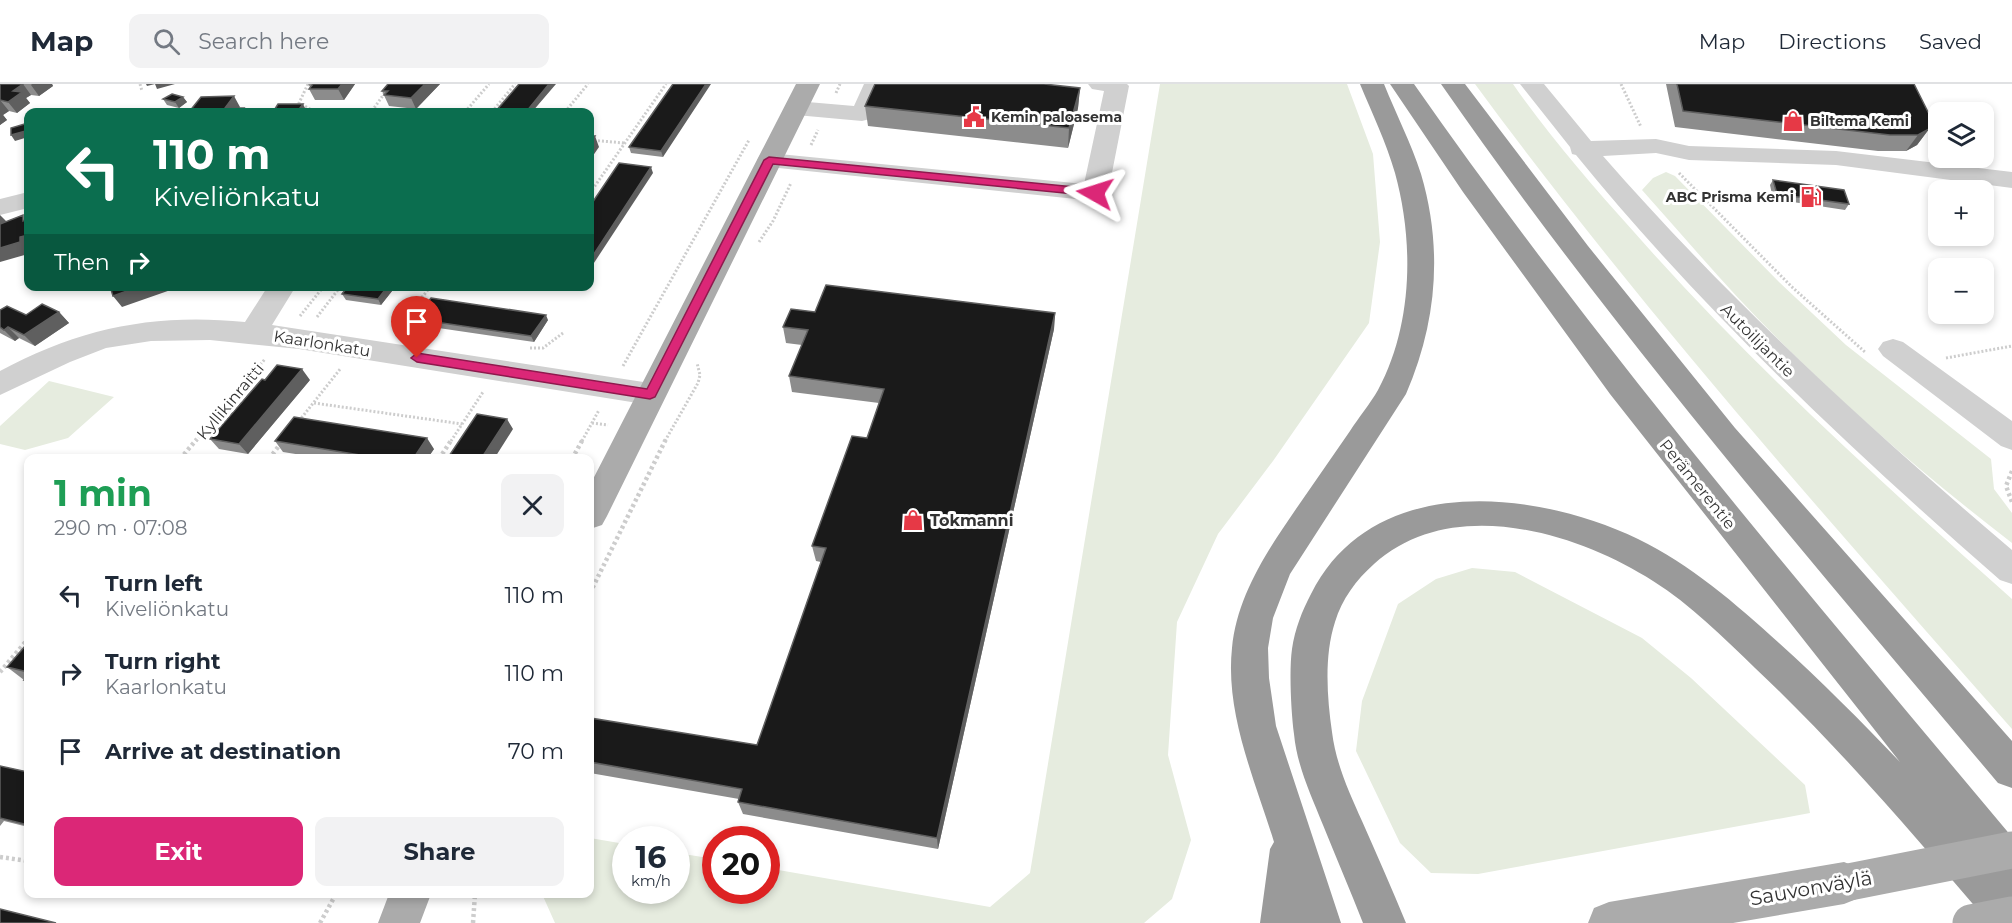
<!DOCTYPE html>
<meta charset="utf-8">
<style>
:root{--surface:#fff;--page:#f2f2f3;--text:#1f2937;--muted:#747a83;--line:#e0e1e3;--accent:#db2777}
body{margin:0;font-family:Montserrat,sans-serif;background:var(--page);color:var(--text);height:100vh;display:flex;flex-direction:column;font-size:22px;white-space:nowrap}
*{box-sizing:border-box;margin:0}
p{font-size:20px;color:var(--muted)}
.icon{flex:none;width:33px;height:33px;fill:none;stroke:currentColor;stroke-width:2;stroke-linecap:round;stroke-linejoin:round}
.map{position:relative;flex:1;overflow:hidden}
.details{position:absolute;left:24px;top:370px;width:570px;height:444px;display:flex;flex-direction:column;background:var(--surface);border-radius:12px;box-shadow:0 3px 9px #0003}
.details>*{flex:none}
.top-card{position:absolute;left:24px;top:24px;width:570px;height:183px;border-radius:12px;box-shadow:0 3px 9px #0003;background:#0b6e4f;color:#fff;overflow:hidden}
.fabs{position:absolute;left:1928px;top:18px;display:grid;gap:12px}
.fabs a{display:grid;place-items:center;width:66px;height:66px;border-radius:12px;background:var(--surface);box-shadow:0 3px 9px #0003;font-size:30px}
.speed{position:absolute;left:612px;top:742px;display:flex;gap:12px;font-size:30px;font-weight:700;text-align:center}
.speed>*{display:grid;place-content:center;width:78px;height:78px;border-radius:50%;background:var(--surface);box-shadow:0 3px 9px #0003;line-height:1}
.speed small{font-size:15px;font-weight:400}
.speed .limit{border:9px solid #d22;background:#fff;color:#111}
.pin{position:absolute;display:grid;place-items:center;width:51px;height:51px;color:#fff;margin:-62px -26px;border-radius:50% 50% 50% 0;rotate:-45deg;box-shadow:0 0 6px #0007}
.pin .icon{rotate:45deg}
.me{position:absolute;width:66px;margin:-33px;rotate:276deg;stroke-linejoin:round;filter:drop-shadow(0 0 4px #0008)}
.turn{display:flex;align-items:center;gap:21px;height:126px;padding:0 30px;font-size:27px}
.turn .icon{width:78px;height:78px;stroke-width:2.5}
.turn b{display:block;font-size:42px;line-height:51px}
.then{display:flex;align-items:center;height:57px;padding:0 30px;background:#0003;gap:12px;font-size:22px}
.round{display:grid;place-items:center;flex:none;width:63px;height:63px;border-radius:12px;background:var(--page)}
.summary{display:flex;align-items:center;justify-content:space-between;height:102px;padding:0 30px}
h1{font-size:36px;font-weight:700;line-height:45px;color:#1e9e55}
.action{display:flex;gap:12px;margin-top:auto;padding:12px 30px}
.action a{flex:1;height:69px;border-radius:12px;background:var(--accent);color:#fff;font-size:24px;font-weight:700;line-height:69px;text-align:center}
.action a+a{background:var(--page);color:var(--text)}
ul{padding:0;list-style:none}
li{display:flex;align-items:center;gap:18px;height:78px;padding:0 30px}
li div{flex:1}
li b{display:block;font-size:22px}
li em{font-style:normal}
header{display:flex;align-items:center;gap:36px;box-sizing:border-box;height:84px;padding:0 30px;background:var(--surface);border-bottom:2px solid var(--line)}
header strong{font-size:28px}
nav{display:flex;gap:33px;margin-inline-start:auto;font-size:21px}
.search{width:420px;height:54px;background:var(--page);display:flex;align-items:center;gap:15px;box-sizing:border-box;padding:0 21px;border-radius:12px;color:var(--muted);font-size:22px}
.map>svg:first-child{display:block}
.green{fill:#e6ecdf}
.lines{fill:none;stroke-linecap:round;stroke-linejoin:round}
.path-far1{stroke:#cdcdcd;stroke-width:3;stroke-dasharray:2 2;stroke-linecap:butt}
.path{stroke:#cdcdcd;stroke-width:4.5;stroke-dasharray:3 3;stroke-linecap:butt}
.minor{fill:#d0d0d0;fill-rule:evenodd}
.major{fill:#ababab;fill-rule:evenodd}
.highway{fill:#9a9a9a;fill-rule:evenodd}
.major-bridge{stroke:#ababab;stroke-width:37}
.wall{fill:#8c8c8c}
.shaded-wall{fill:#5f5f5f}
.building{fill:#1a1a1a;stroke:#5f5f5f;stroke-width:1.5}
.route{fill:#db2777;stroke:#8e194d;stroke-width:1.5}
.labels{text-anchor:middle;stroke-width:6;stroke-linejoin:round;paint-order:stroke}
.far-poi-label{font-size:14px;font-weight:bold;fill:#333;stroke:#fff;text-anchor:start}
.street-label{font-size:16px;fill:#333;stroke:#fff}
.poi-label{font-size:16px;font-weight:bold;fill:#333;stroke:#fff;text-anchor:start}
.near-street-label{font-size:20px;fill:#333;stroke:#fff}
</style>
<header>
<strong>Map</strong>
<div class="search"><svg class="icon" aria-label="search" viewBox="0 0 24 24"><circle cx="10" cy="10" r="6"/><path d="M15 15l6 6"/></svg>Search here</div>
<nav><a>Map</a><a>Directions</a><a>Saved</a></nav>
</header>
<div class="map">
<svg width="2012" height="839" viewBox="0 0 2012 839">
<rect width="100%" height="100%" fill="#fff"/>
<path class="green" d="M1160,0H1347L1373,70L1380,158L1369,239L1273,377L1218,450L1177,538L1168,671L1191,756L1172,815L1144,839H555L542,810H590V754L625,760L626,807H676L677,769L715,775L716,807H766L767,784L990,823L1030,789Z
M1475,0H1513C1550,53 1591,100 1634,148C1750,280 1881,398 2012,515V645C1827,434 1641,226 1475,0Z
M1666,88L1675,92L1779,198L1846,261L1991,375L1994,405L2012,429V459C1929,395 1852,329 1778,255C1730,208 1687,156 1642,106L1653,94Z
M49,297L114,313L68,354L25,366L0,360V342Z
M1472,484L1515,488L1642,554L1691,594L1805,701L1810,729L1478,790L1431,789L1400,759L1356,667L1362,617L1398,520L1436,495Z"/>
<g class="lines">
<path class="path-far1" d="M140,0L142,7
M308,0L299,19L315,28
M1621,0L1641,43
M836,9L840,0
M372,27L391,0
M465,28L489,0
M492,28L515,0
M565,28L588,0
M590,56L624,59
M811,61L818,46
M1679,89L1793,204L1865,268
M590,109L666,0
M759,158L773,137L791,99
M300,232L324,202
M317,233L341,202
M397,245L431,202
M530,264H543L563,249
M1946,274L2012,262
M623,282L749,56
M314,319L462,340
M299,337L341,284
M592,339L608,341
M196,357L265,275
M451,357L483,308
M582,357L599,326
M665,357L698,299L700,291L697,279"/>
<path class="path" d="M183,372L203,375
M180,375L197,355
M269,375L281,359
M439,375L452,355
M572,375L583,355
M2012,387L2006,402L2012,418
M590,509L666,355
M0,588L28,555
M0,773L28,777
M320,839L336,810
M473,839L475,810"/>
<path class="minor" d="M864,0H888L870,35L862,37L796,31L788,29L784,24L788,19L796,17L854,22Z
M1088,0H1127L1129,2L1108,109L1104,115L1095,117L769,83L760,81L757,76L760,71L769,69L1084,100L1104,7L1092,5Z
M1520,0H1544L1591,57L1656,55L1689,62L1836,67L2012,88V104L1836,81L1689,76L1656,69L1603,72C1728,215 1867,343 2012,466V500L2000,496C1849,364 1703,227 1576,71L1572,70L1570,63Z
M28,108V124L0,131V115Z
M268,202H296L272,241L650,299L661,302L665,310L661,318L650,321L299,265L210,256L151,257L106,264L70,278L0,311V287C80,244 154,229 245,238Z
M1893,255L1903,258L2012,337V366L2001,362L1883,272L1878,265L1883,258Z"/>
<path class="major" d="M796,0H820L607,432L602,441L590,445V401Z
M1844,778L1859,784L1865,799L1859,814L1844,820L1733,839H1588L1594,824L1609,818Z
M389,810H431L420,839H378Z"/>
<path class="highway" d="M1360,0H1384C1396,30 1411,59 1421,90C1443,164 1437,239 1406,310L1290,490L1273,534L1268,564L1269,594L1276,642L1341,839H1260L1270,765L1274,758C1255,696 1225,630 1232,564C1237,512 1267,467 1296,425C1314,399 1332,373 1350,347C1359,333 1370,320 1378,306C1413,241 1414,158 1395,89C1386,58 1372,29 1360,0Z
M1390,0H1414C1598,263 1806,507 2012,753V839H1989C1914,751 1839,663 1755,584C1723,553 1691,521 1653,497C1574,447 1451,411 1374,480C1356,496 1342,515 1335,538C1324,572 1327,613 1332,648C1336,680 1349,708 1362,737C1377,771 1392,805 1406,839H1363C1350,806 1336,773 1323,741C1311,711 1297,682 1294,650C1291,627 1289,586 1292,565C1295,545 1302,527 1311,510C1372,388 1534,405 1638,455C1691,481 1735,519 1779,559C1821,597 1861,637 1900,678L1610,310L1463,108Z
M1441,0H1465L1588,162L1735,344L2012,657V704L1998,699C1806,471 1611,245 1441,0Z"/>
<path class="major-bridge" d="M1844,799L2012,766
M1971,839L2012,831"/>
</g>
<path class="wall" d="M0,0H52L53,2L39,12L31,11L26,14L30,19L17,29L9,27L3,31L7,36L0,41Z
M308,0H355L344,16H315L309,5L310,3Z
M388,0H440L416,25L389,22L382,7Z
M673,0L663,73L631,69L629,63Z
M1666,0H1914L1929,45L1917,61L1906,67H1878L1675,43Z
M1080,4L1078,24L1068,64L868,42L865,22Z
M183,13L187,18L179,24L167,21L163,15Z
M1773,96L1849,120L1845,126L1773,115L1770,101Z
M348,202H396L381,221L346,216L342,210Z
M0,226L26,231L59,228L69,239L35,262L19,254L15,257L0,249Z
M815,228L1055,229L1054,245L938,765L743,730L738,718L739,715L590,689V634L757,661L821,478L816,477L812,462L867,354L879,319L792,308L789,292L802,261L786,259L783,243Z
M415,235L548,236L534,258L418,241Z
M310,296L248,370L219,365L210,355Z
M275,357L434,365L427,375H327L283,368Z
M28,562V599L7,583Z
M0,682L28,688V743L4,737L0,742Z"/>
<path class="shaded-wall" d="M23,0L31,11L26,14L30,19L17,29L8,18L13,7Z
M32,0H52L53,2L39,12L31,1Z
M146,0H175L157,5L155,0L147,2Z
M342,0H355L344,16L338,5Z
M425,0H440L416,25L411,14Z
M549,0H556L532,28H526Z
M706,0H711L663,73L661,67Z
M1080,4L1078,24L1068,64L1069,44Z
M234,12L240,23L237,28L225,24Z
M183,13L187,18L179,24L175,18Z
M0,16L9,27L3,31L7,36L0,41Z
M303,20L307,28H297Z
M1929,45L1917,61L1906,67L1918,51Z
M26,47L28,50V53L15,57L11,51Z
M595,52L599,63L590,76V60Z
M651,83L653,89L590,185V176Z
M0,131L8,139L0,142Z
M28,151V170L0,178V164L20,153Z
M141,202H182L122,223L113,212Z
M388,202H396L381,221L378,215Z
M59,228L69,239L35,262L24,251Z
M1055,229L1054,245L938,765L937,754Z
M546,231L548,236L534,258L531,252Z
M8,243L19,254L15,257L4,246Z
M302,285L310,296L248,370L239,360Z
M507,335L513,345L494,375H481Z
M427,354L434,365L427,375H413Z"/>
<path class="building" d="M0,0H23L13,7L22,8L8,18L0,16Z
M313,0H342L338,5H309Z
M388,0H425L411,14L384,11L388,7H382Z
M519,0H549L526,28H495Z
M673,0H706L661,67L629,63Z
M875,0H1044L1080,4L1069,44L865,22Z
M1677,0H1914L1932,36L1929,45L1918,51H1890L1683,27Z
M172,10L183,13L175,18L163,15Z
M234,12L225,24H244L241,28H189L201,13Z
M278,20H303L297,28H273Z
M121,25L122,28H105Z
M28,39V50H27L26,47L11,51V44Z
M590,52H595L590,60Z
M619,79L651,83L590,176V122Z
M1773,96L1844,106L1849,120L1777,110Z
M23,131V137L28,135V151L20,153V158L0,164V140Z
M826,201L1055,229L937,754L738,718L742,705L590,678V634L757,661L826,464L812,462L852,352L867,354L884,305L789,292L808,246L783,243L791,225L815,228Z
M110,202H141L113,212Z
M348,202H388L378,215L342,210Z
M431,214L546,231L531,252L415,235Z
M42,220L59,228L24,251L8,243L4,246L0,243V226L7,222L26,231Z
M277,281L302,285L239,360L210,355L262,295L265,296Z
M477,330L507,335L481,375H447Z
M294,333L427,354L413,375H384L275,357Z
M26,561L28,562V588L7,583Z
M28,592V597L24,596Z
M0,682L28,688V741L0,734Z
M0,825L56,839H0Z"/>
<path class="route" d="M769,73L1095,105L1100,109L1095,112L773,80L655,313L650,315L417,278L411,274L417,269L647,305L764,76Z"/>
<defs>
<symbol id="civic-bare" viewBox="-9 -9 18 18"><path d="M-.6-6.5H3V-4.5H.6V-3L4-1V1h2V6H-6V1h2V-1L-.6-3ZM-1.2 2.5V6h2.4V2.5Z" fill="#e63946" stroke="#fff" stroke-width="2.5" paint-order="stroke"/></symbol>
<symbol id="shop-bare" viewBox="-9 -9 18 18"><path d="M-5-2.5h2.3a2.7 3.5 0 0 1 5.4 0H5L5.5 6h-11ZM-1.5-2.5h3a1.5 2.3 0 0 0-3 0Z" fill="#e63946" stroke="#fff" stroke-width="2.5" paint-order="stroke"/></symbol>
<symbol id="fuel-bare" viewBox="-9 -9 18 18"><path d="M-5.5-6h7V0h2V4h1.3V-2.5L3-4.5l.8-.8L6-3V5H2.5V1h-1V6h-7ZM-4.2-4.7v3.2H.2V-4.7Z" fill="#e63946" stroke="#fff" stroke-width="2.5" paint-order="stroke"/></symbol>
</defs>
<g fill-rule="evenodd">
<use href="#civic-bare" x="959" y="18" width="30" height="30"/>
<use href="#shop-bare" x="1778" y="22" width="30" height="30"/>
<use href="#fuel-bare" x="1796" y="98" width="30" height="30"/>
<use href="#shop-bare" x="898" y="421" width="30" height="30"/>
</g>
<g class="labels">
<g class="far-poi-label">
<text x="991" y="38">Kemin paloasema</text>
<text x="1810" y="42">Biltema Kemi</text>
<text x="1794" y="118" text-anchor="end">ABC Prisma Kemi</text>
</g>
<g class="street-label">
<text transform="translate(1758 256) rotate(45)" y="6">Autoilijantie</text>
<text transform="translate(322 259) rotate(9)" y="6">Kaarlonkatu</text>
<text transform="translate(230 317) rotate(-50)" y="6">Kyllikinraitti</text>
<text transform="translate(1698 400) rotate(51)" y="6">Perämerentie</text>
</g>
<g class="poi-label">
<text x="930" y="442">Tokmanni</text>
</g>
<g class="near-street-label">
<text transform="translate(1811 804) rotate(-10)" y="7">Sauvonväylä</text>
</g>
</g>
</svg>
<div class="fabs">
<a><svg class="icon" aria-label="layers" viewBox="0 0 24 24"><path d="M12 4l9 5-9 5-9-5zM3 14l9 5 9-5"/></svg></a>
<a>+</a>
<a>−</a>
</div>
<div class="speed"><div>16<small>km/h</small></div><div class="limit">20</div></div>
<div class="pin" style="left:417px;top:274px;background:#d93025"><svg class="icon" aria-label="arrive" viewBox="0 0 24 24"><path d="M6 21V4h12l-3 4 3 4H6"/></svg></div>
<svg class="me" style="left:1095px;top:109px" viewBox="-20 -20 40 40"><path d="M0-17L14 15 0 8-14 15z" fill="#db2777" stroke="#fff" stroke-width="4"/></svg>
<div class="top-card">
<div class="turn"><svg class="icon" aria-label="left" viewBox="0 0 24 24"><path d="M17 20v-9H6M10 6l-5 5 5 5"/></svg><div><b>110 m</b>Kiveliönkatu</div></div>
<div class="then">Then<svg class="icon" aria-label="right" viewBox="0 0 24 24"><path d="M7 20v-9h11M14 6l5 5-5 5"/></svg></div>
</div>
<section class="details">
<div class="summary"><div><h1>1 min</h1><p>290 m · 07:08</p></div><a class="round"><svg class="icon" aria-label="close" viewBox="0 0 24 24"><path d="M6 6l12 12M18 6L6 18"/></svg></a></div>
<ul>
<li><svg class="icon" aria-label="left" viewBox="0 0 24 24"><path d="M17 20v-9H6M10 6l-5 5 5 5"/></svg><div><b>Turn left</b><p>Kiveliönkatu</p></div><em>110 m</em></li>
<li><svg class="icon" aria-label="right" viewBox="0 0 24 24"><path d="M7 20v-9h11M14 6l5 5-5 5"/></svg><div><b>Turn right</b><p>Kaarlonkatu</p></div><em>110 m</em></li>
<li><svg class="icon" aria-label="arrive" viewBox="0 0 24 24"><path d="M6 21V4h12l-3 4 3 4H6"/></svg><div><b>Arrive at destination</b></div><em>70 m</em></li>
</ul>
<div class="action"><a>Exit</a><a>Share</a></div>
</section>
</div>
